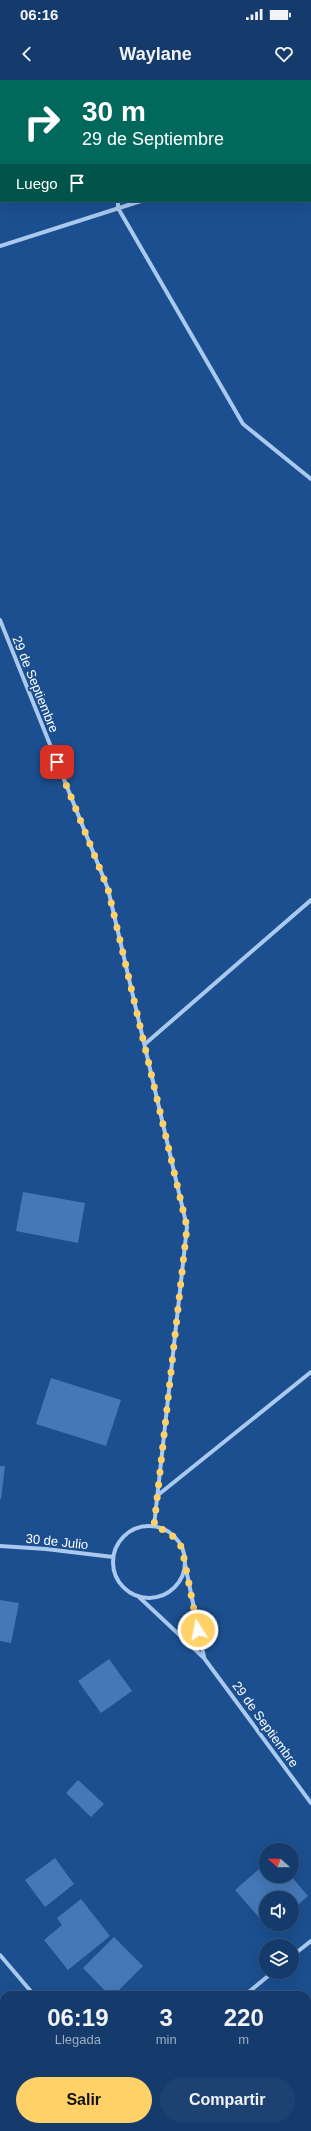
<!DOCTYPE html>
<html lang="es">
<style>
:root{--surface:#143b6b;--page:#1d4271;--text:#f1f3f6;--muted:#9dadc1;--line:#33557e;--accent:#ffd166}
body{margin:0;font-family:Helvetica,sans-serif;background:var(--page);color:var(--text);height:100vh;display:flex;flex-direction:column;font-size:15px;white-space:nowrap}
*{box-sizing:border-box;margin:0}
p{font-size:13px;color:var(--muted)}
.icon{flex:none;width:22px;height:22px;fill:none;stroke:currentColor;stroke-width:2;stroke-linecap:round;stroke-linejoin:round}
.map{position:relative;flex:1;overflow:hidden}
.drawer{position:absolute;left:0px;top:1911px;width:311px;height:140px;display:flex;flex-direction:column;background:var(--surface);border-radius:12px 12px 0 0;box-shadow:0 4px 16px #0002,0 0 0 1px var(--line)}
.drawer>*{flex:none}
.guide{position:absolute;left:0px;top:0px;width:311px;height:122px;box-shadow:0 4px 16px #0002,0 0 0 1px var(--line);background:#00695c;color:#fff;overflow:hidden}
.needle{width:26px;rotate:291deg}
.buttons{position:absolute;left:259px;top:1763px;display:grid;gap:8px}
.buttons a{display:grid;place-items:center;width:40px;height:40px;border-radius:50%;background:var(--surface);box-shadow:0 4px 16px #0002,0 0 0 1px var(--line);font-size:20px}
.pin{position:absolute;display:grid;place-items:center;width:34px;height:34px;color:#fff;margin:-17px;border-radius:8px;box-shadow:0 2px 6px #0006}
.me{position:absolute;width:44px;margin:-22px;rotate:349deg;stroke-linejoin:round;filter:drop-shadow(0 0 3px #0008)}
.turn{display:flex;align-items:center;gap:14px;height:84px;padding:0 16px;font-size:18px}
.turn .icon{width:52px;height:52px;stroke-width:2.5}
.turn b{display:block;font-size:28px;line-height:34px}
.then{display:flex;align-items:center;height:38px;padding:0 16px;background:#0003;gap:8px;font-size:15px}
.eta{display:flex;justify-content:space-evenly;align-items:center;height:68px;text-align:center}
.eta b{font-size:24px;font-weight:700;line-height:28px}
.button{display:flex;gap:8px;margin-top:auto;padding:8px 16px}
.button a{flex:1;height:46px;border-radius:24px;background:var(--accent);color:#111;font-size:16px;font-weight:700;line-height:46px;text-align:center}
.button a+a{background:var(--page);color:var(--text)}
.status{display:flex;justify-content:space-between;align-items:center;height:28px;padding:0 20px;background:var(--surface);direction:ltr}
.status svg{height:11px;fill:currentColor}
header{display:flex;justify-content:space-between;align-items:center;height:52px;padding:0 16px;background:var(--surface);font-size:18px;font-weight:700}
.map>svg:first-child{display:block}
.building{fill:#4478b7}
.lines{fill:none;stroke-linecap:round;stroke-linejoin:round}
.minor{stroke:#a9c9ee;stroke-width:4}
.route{stroke:#ffd166;stroke-width:7;stroke-dasharray:0 12.6}
.labels{text-anchor:middle;stroke-width:4;stroke-linejoin:round;paint-order:stroke}
.street-label{font-size:13px;fill:#fff;stroke:#1b4f8f}
</style>
<div class="status"><b>06:16</b><svg viewBox="0 0 49 12"><path d="M0 12V9h3v3zM5 12V6h3v6zM10 12V3h3v9zM15 12V0h3v12zM26 1h20v11H26zM47 4h2v5h-2z"/></svg></div>
<header><svg class="icon" aria-label="back" viewBox="0 0 24 24"><path d="M15 5l-7 7 7 7"/></svg>Waylane<svg class="icon" aria-label="heart" viewBox="0 0 24 24"><path d="M12 20l-8-8c-3-5 5-10 8-4 3-6 11-1 8 4z"/></svg></header>
<div class="map">
<svg width="311" height="2051" viewBox="0 0 311 2051">
<rect width="100%" height="100%" fill="#1b4f8f"/>
<path class="building" d="M23,1112L85,1123L78,1163L16,1151Z
M51,1298L121,1320L106,1366L36,1344Z
M0,1386H5L1,1419H0Z
M0,1520L19,1523L11,1563L0,1561Z
M109,1579L132,1611L101,1633L78,1601Z
M78,1700L104,1724L91,1737L66,1713Z
M55,1778L74,1804L45,1827L25,1800Z
M266,1783V1796H291L308,1816L292,1830V1818H266V1844H276L270,1850L235,1810Z
M81,1819L110,1856L68,1890L44,1860L62,1845L57,1838Z
M114,1857L143,1886L114,1915H109L83,1888Z
M307,1936L311,1939V1948L307,1953Z"/>
<g class="lines">
<path class="minor" d="M118,0V1
M310,68L311,67
M118,121V128L243,344L311,399
M0,166L141,121
M0,540L108,809L187,1147L154,1446
M145,964L311,820
M158,1415L311,1292
M113 1482a36 36 0 1 1 72 0a36 36 0 1 1-72 0Z
M0,1466L46,1469L113,1477
M185,1484L204,1577
M139,1517L204,1578L311,1723
M0,1875L34,1915
M292,1876L311,1861
M245,1915L273,1892
M144,2047L147,2051
M85,2051L89,2047"/>
</g>
<g class="lines">
<path class="route" d="M57,682L108,809L187,1147L154,1446C167,1451 174,1455 182,1468L198,1550"/>
</g>
<g class="labels">
<g class="street-label">
<text transform="translate(36 604) rotate(68)" y="5">29 de Septiembre</text>
<text transform="translate(57 1461) rotate(6)" y="5">30 de Julio</text>
<text transform="translate(266 1644) rotate(54)" y="5">29 de Septiembre</text>
</g>
</g>
</svg>
<div class="buttons">
<a><svg class="needle" viewBox="-14 -14 28 28"><path d="M0-13l5 13h-10z" fill="#e53935"/><path d="M0 13l5-13h-10z" fill="#9dadc1"/></svg></a>
<a><svg class="icon" aria-label="sound" viewBox="0 0 24 24"><path d="M4 9h4l5-4v14l-5-4H4zM17 9q2 3 0 6"/></svg></a>
<a><svg class="icon" aria-label="layers" viewBox="0 0 24 24"><path d="M12 4l9 5-9 5-9-5zM3 14l9 5 9-5"/></svg></a>
</div>
<div class="pin" style="left:57px;top:682px;background:#d93025"><svg class="icon" aria-label="arrive" viewBox="0 0 24 24"><path d="M6 21V4h12l-3 4 3 4H6"/></svg></div>
<svg class="me" style="left:198px;top:1550px" viewBox="-20 -20 40 40"><circle r="17" fill="#ffd166" stroke="#fff" stroke-width="3"/><path d="M0-11L8 9 0 5-8 9z" fill="#fff"/></svg>
<div class="guide">
<div class="turn"><svg class="icon" aria-label="right" viewBox="0 0 24 24"><path d="M7 20v-9h11M14 6l5 5-5 5"/></svg><div><b>30 m</b>29 de Septiembre</div></div>
<div class="then">Luego<svg class="icon" aria-label="arrive" viewBox="0 0 24 24"><path d="M6 21V4h12l-3 4 3 4H6"/></svg></div>
</div>
<section class="drawer">
<div class="eta">
<div><b>06:19</b><p>Llegada</p></div>
<div><b>3</b><p>min</p></div>
<div><b>220</b><p>m</p></div>
</div>
<div class="button"><a>Salir</a><a>Compartir</a></div>
</section>
</div>
